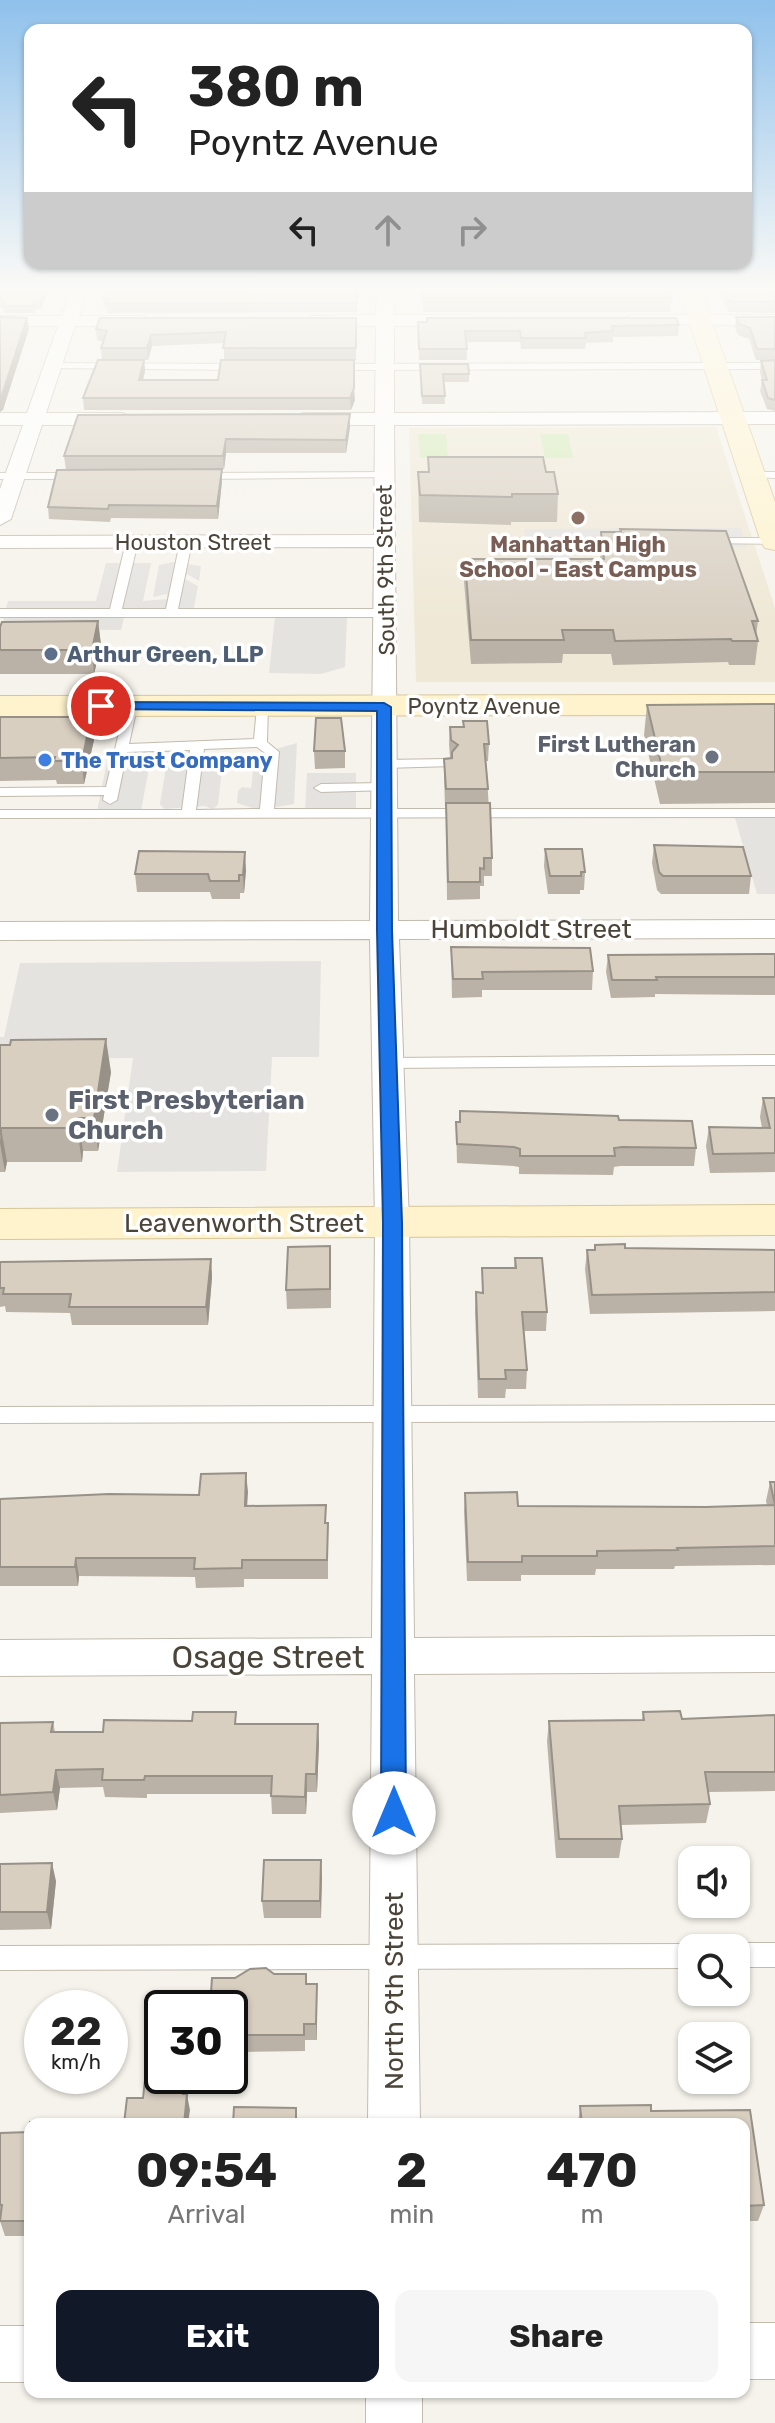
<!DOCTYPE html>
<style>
:root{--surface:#fff;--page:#f6f6f6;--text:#222;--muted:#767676;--accent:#111827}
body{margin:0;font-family:Rubik,sans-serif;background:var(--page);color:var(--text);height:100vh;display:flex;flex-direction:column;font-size:30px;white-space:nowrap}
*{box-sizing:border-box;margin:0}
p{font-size:26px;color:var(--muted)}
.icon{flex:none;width:44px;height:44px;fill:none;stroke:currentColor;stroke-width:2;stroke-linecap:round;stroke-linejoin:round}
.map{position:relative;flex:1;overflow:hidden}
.drawer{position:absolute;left:24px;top:2118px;width:726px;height:280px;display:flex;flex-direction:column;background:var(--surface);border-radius:16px;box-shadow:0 2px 6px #0004}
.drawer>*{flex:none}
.top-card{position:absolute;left:24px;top:24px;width:728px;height:244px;border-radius:16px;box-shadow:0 2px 6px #0004;background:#fff;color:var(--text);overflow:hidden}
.controls{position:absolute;left:678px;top:1846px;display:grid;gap:16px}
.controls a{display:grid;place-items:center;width:72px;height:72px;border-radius:16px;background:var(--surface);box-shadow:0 2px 6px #0004;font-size:40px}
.speed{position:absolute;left:24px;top:1990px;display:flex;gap:16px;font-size:40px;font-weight:700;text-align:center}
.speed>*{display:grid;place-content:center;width:104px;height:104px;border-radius:50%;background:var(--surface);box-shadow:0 2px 6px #0004;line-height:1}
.speed small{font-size:20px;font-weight:400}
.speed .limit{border:4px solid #111;border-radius:12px;background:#fff;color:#111}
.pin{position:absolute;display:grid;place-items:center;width:68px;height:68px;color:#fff;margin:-34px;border:4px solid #fff;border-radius:50%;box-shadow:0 2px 8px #0007}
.me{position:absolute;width:88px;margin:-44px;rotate:0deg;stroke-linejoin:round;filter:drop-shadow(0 0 6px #0008)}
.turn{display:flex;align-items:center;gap:28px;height:168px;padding:0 32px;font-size:36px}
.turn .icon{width:104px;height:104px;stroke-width:2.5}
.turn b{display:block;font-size:56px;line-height:68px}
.lanes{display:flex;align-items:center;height:76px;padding:0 32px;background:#0003;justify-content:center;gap:40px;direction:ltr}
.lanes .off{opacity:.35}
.eta{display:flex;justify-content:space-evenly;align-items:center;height:136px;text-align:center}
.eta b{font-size:48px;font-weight:700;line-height:56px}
.primary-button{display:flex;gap:16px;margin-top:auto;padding:16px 32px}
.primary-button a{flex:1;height:92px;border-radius:16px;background:var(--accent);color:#fff;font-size:32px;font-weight:700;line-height:92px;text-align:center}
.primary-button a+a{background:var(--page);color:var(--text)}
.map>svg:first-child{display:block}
.education{fill:#efe8d6}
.green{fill:#d2eab5}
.parking{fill:#e5e3e0}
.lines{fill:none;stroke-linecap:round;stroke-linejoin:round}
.lane-casing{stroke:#c2bbae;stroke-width:2}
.street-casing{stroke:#c2bbae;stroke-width:2}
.secondary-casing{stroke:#d6c79b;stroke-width:2}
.lane{fill:#fff;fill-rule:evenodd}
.street{fill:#fff;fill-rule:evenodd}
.secondary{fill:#fff3cd;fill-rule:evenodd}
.wall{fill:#bab2a6;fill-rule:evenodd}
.shaded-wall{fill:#979187}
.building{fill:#d8cfc1;stroke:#979187;stroke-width:2}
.route{fill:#1a73e8;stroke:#114b97;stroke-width:2}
.education-dot{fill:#8d6e63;stroke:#fff;stroke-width:3}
.service-dot{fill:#5c6f8a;stroke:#fff;stroke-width:3}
.worship-dot{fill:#6b7280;stroke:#fff;stroke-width:3}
.shop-dot{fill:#3f7fe0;stroke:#fff;stroke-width:3}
.labels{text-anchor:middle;stroke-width:7;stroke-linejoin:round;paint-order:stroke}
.far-street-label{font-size:22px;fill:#4b4439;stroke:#fff}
.far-education-label{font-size:22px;font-weight:bold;fill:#785e54;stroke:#fff}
.far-service-label{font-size:22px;font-weight:bold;fill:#4e5e75;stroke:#fff;text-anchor:start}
.far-worship-label{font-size:22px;font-weight:bold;fill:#5b616d;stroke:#fff;text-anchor:end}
.far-shop-label{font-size:22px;font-weight:bold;fill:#366cbe;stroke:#fff;text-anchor:start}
.street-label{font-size:26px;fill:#4b4439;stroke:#fff}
.worship-label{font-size:26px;font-weight:bold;fill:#5b616d;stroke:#fff;text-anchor:start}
.near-street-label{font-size:32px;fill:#4b4439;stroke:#fff}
</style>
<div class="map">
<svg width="775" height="2423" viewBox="0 0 775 2423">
<rect width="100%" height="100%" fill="#f6f3ec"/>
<path class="education" d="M716,427L775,608V682H416L409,428Z"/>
<path class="green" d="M418,434H446L448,458H420Z
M540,434H568L573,458H545Z"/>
<path class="parking" d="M741,528L747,547L599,548V555H569V558H528L524,529Z
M173,562L201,566L199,581L187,574L185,579L198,586L192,618H124L121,630L10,629L3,619L8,601H96L106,563H151L143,601L167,599V594L153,597L159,565Z
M275,617H347L345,667L321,674L269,673Z
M297,743L294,804L259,810L237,803L238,791L242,787L251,788L255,755Z
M182,755H214L223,760L218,805L213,809L204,806L164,809L160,804L167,760Z
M108,757H151L141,811H97Z
M307,773H356V811H305Z
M775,817V894H757L735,818Z
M321,961L319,1057H272L266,1171L117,1172L133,1058L0,1059V1037H4L20,963Z"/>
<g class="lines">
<defs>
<path id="lane" d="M52,363L241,364L246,367L241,370L49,368V364Z
M775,363V369L331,370L326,367L331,364Z
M385,472L390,475L389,477L199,479L194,476L199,473Z
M751,472H775V478L747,477L746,475Z
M0,473H78L83,476L78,479H0Z
M510,538H623L629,541L623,544L506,543L504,541Z
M709,538H775V544L705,543V539Z
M132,539L138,542L122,609H166L180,542L186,539L192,542L178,609H386L392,613L386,617H0V609H110L126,542Z
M131,703L137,707L129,744L254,739L257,707L268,704L267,742L279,752L274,809H775V817L0,818V810H182L190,750L127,752L117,800L110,804L103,800L104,795L0,796V788L106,787L125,707ZM257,747L265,753L260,809L196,810L204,749Z
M448,759L455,763L453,766L384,768L377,764L384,760Z
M384,783L391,787L389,790L321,792L314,788L321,784Z
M775,1055V1065L390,1068L382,1063L390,1058Z
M775,1405V1421L0,1423V1407Z
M736,1943H775V1967H736V1948H726Z
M692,1944L701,1948H692V1968L0,1970V1946Z"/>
<path id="street" d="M72,288H88L79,316H143L152,321L143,326H75L46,413H123L133,419L123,425H42L11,519L0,525V489L23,425H0V413H27L58,326H0V316H62Z
M377,288H393L394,315H471L480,320L471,325L394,326V413L775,412V424L394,425L398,921L775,920V938L399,939L409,1223L414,1638L775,1636V1672L414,1674L420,2124H368L372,1674L0,1676V1640L372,1638L375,1223L370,939L0,940V922L370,921L374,547L0,548V536L374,535L375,425H303L293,419L303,413H375L376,326H311L302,321L311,316L376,315Z
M631,315H775V325L625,324L622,320Z
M744,2323H775V2379H744Z
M0,2326H30V2382H0Z
M366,2392H422V2423H366Z"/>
<path id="secondary" d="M678,288H700L775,502V550L765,548L761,542Z
M775,695V715L0,716V696Z
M775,1205V1235L0,1239V1209Z"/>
</defs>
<use href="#lane" class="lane-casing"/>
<use href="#street" class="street-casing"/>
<use href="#secondary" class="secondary-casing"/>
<use href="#lane" class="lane"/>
<use href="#street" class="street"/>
<use href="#secondary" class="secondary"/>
</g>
<path class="wall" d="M0,288H50L41,309H36L34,313H4L3,308H0Z
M357,288V312L107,313V308H104L103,299Z
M421,288H669L672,298L670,312H424L421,297Z
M718,288H775V313L729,312Z
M736,317H775V360H756L749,339L738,335L735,328Z
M356,318V360H266L355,400L351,410H84L83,398L102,360L101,348L103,342L97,340L96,329ZM224,343V360L218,380H143L145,371L144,360H148L152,346Z
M418,322L679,325L678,336L613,337V342L586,343L585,349H521L520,342H467V360H419Z
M775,360V411L767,409L760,391L762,380L760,372L761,361Z
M420,364L469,374V382H444L445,404H422Z
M350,427L346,453H226L224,469H222V481L218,519L111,518L110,522L49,519L48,507L66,470L64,456Z
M428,457L546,472L558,494L557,522H511V525L419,522L418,472H428Z
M620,529L758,621L756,636L758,641L755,665H729L728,662L613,665L611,654H563L562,663L471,664L464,582L465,559H600L601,532H620Z
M98,621L101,645L94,674H0V627Z
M775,704V803L660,804L644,735L647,705Z
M0,717L94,740L84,784H57L56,780L0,781Z
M463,721L489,744L488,761H486L492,858V876H484V886H480V899L447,900L446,806H445L444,777V759L452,758L450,757L449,744L450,727H463Z
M314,751H345V768L315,769Z
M654,845L751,876L749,894H661L657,890L652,863Z
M545,849L585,872L584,890H580V894H548L544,866Z
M246,870L244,893H240V899H212L210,892H137L135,874Z
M451,947L593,971L592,990H482V997L452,998Z
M775,954V995L655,994V997L611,998L606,972L608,955Z
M0,1045L111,1072L98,1151H83L82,1162H7L5,1172H0Z
M763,1098H775V1172L710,1173L706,1146L709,1127L762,1128L760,1117Z
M460,1111L619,1120L696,1148L694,1166H620L614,1167L613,1175L519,1174V1167L513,1166L457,1163L456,1122H460Z
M595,1245L625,1248L775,1250V1311L590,1314L585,1269L587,1250H594Z
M515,1258L547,1312L546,1331H524L527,1370L526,1389H506L505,1398H478L475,1311L476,1292L482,1293V1268H514Z
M211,1259L212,1277L208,1325H72L70,1313L6,1312L5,1306L0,1307V1262Z
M331,1265V1308L287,1309L286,1290Z
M246,1473L247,1506L326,1523L328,1541V1579H244V1587L196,1588L195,1577L79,1576L78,1586H0V1499L199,1495Z
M770,1482H775V1565L675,1566L674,1569H596L595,1575H521V1581H467L464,1511L465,1493L518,1506L705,1507L767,1506L766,1501Z
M643,1712L682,1719L775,1715V1791L708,1792L710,1804L706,1823L621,1825L622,1839L619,1858H556L547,1741L549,1721L642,1720Z
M53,1722L55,1732H103L237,1724L319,1742L317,1792H307L306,1814H272L271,1794H147V1798L105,1797L103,1787L60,1788L57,1810L0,1813V1723Z
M321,1860V1918H264L262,1901Z
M0,1864L56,1881L51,1929L0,1930Z
M274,1974H306L307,1984L317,2001V2040H305V2051L245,2052L244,2059H230V2008L235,1978Z
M651,2105V2111L750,2110L764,2205L758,2221H744V2124H578L580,2106Z
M30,2124V2236H5L0,2221V2133L29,2132Z"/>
<path class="shaded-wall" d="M46,288H50L41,309L40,302Z
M27,318L29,329L3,410L0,412V399Z
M151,335L152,346L148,360L147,348Z
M144,360L145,371L140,391L139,380Z
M354,388L355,400L351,410L350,398Z
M350,414V427L346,453V440Z
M226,439V453L224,469L223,456Z
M222,469V481L218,519L217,506Z
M98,621L101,645L94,674L92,650Z
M91,717L94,740L84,784L82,761Z
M245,852L246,870L244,893L243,875Z
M106,1039L111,1072L98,1151L94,1118Z
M78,1118L83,1151L82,1162L77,1128Z
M1,1128L7,1162L5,1172L0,1143Z
M211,1259L212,1277L208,1325L206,1307Z
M246,1473L248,1492L246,1524L245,1506Z
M76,1558L79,1576L78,1586L75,1567Z
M318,1724L319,1742L317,1792L316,1774Z
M56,1770L60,1788L57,1810L53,1792Z
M306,1774L307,1792L306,1814L305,1797Z
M321,1860L322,1878L321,1918L320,1901Z
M52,1863L56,1881L51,1929L47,1912Z
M317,1984V2040L316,2024Z
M185,2076H186L188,2087L187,2095L190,2110L188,2124H184L183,2094Z"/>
<path class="building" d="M0,288H46L40,302H35L33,306H3L5,301H0Z
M106,288H357V303L106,304L108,299H103Z
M422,288H669L672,298H424Z
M724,288H775V302H730Z
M0,317L27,318L1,398L0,399Z
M736,317H775V349H757L750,328L739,324Z
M100,318H356V348H223L226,332L151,335L147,348H101L107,331L96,329Z
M427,318H676L679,325L612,326L613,331L585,333L586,338H521L520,331H465L467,349H419L418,322H427Z
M98,360H144L139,380H218L221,360H354V388L350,398H83Z
M775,360V400L768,398L762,380H767L761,361Z
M420,364H468L469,374H443L445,396H422Z
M350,414L346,440L226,439L223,456H64L78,415Z
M428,457H543L546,472H554L558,494H512V497L420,495L418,472H429Z
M222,469L217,506L109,505L108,509L48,507L57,470Z
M620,529L726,531L758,621H752L758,641H732L731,639L615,641L613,630H562L564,640H471L465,559H604L601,532H621Z
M98,621L92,650H0V627L2,622Z
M775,704V772H663L647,705Z
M0,717H91L82,761H54L55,757L0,758Z
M316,718H341L345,751H314Z
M463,721H487L489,744H484L488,789H446L444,759L452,758V752L458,745L451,740L450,727H464Z
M446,803H490L492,858H484V869L480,868V882H448Z
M654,845L743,847L751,876H663L659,872Z
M545,849H582L585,872H581V876H550Z
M139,851L245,852L243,875H239V881H210L208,874H135Z
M451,947L590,948L593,971L482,972L483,979H453Z
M775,954V977H656L657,980H612L608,955Z
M106,1039L94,1118H78L77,1128H1L0,1135V1045H10L11,1040Z
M763,1098H775V1153L713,1154L709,1127L770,1128Z
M460,1111L618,1116L619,1120L692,1121L696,1148L622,1147L614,1148L615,1156H520V1149L514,1147L457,1144L456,1122H460Z
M625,1244V1248L775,1250V1292L592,1295L587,1250H595V1245Z
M330,1246V1289L286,1290L288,1247Z
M515,1258H542L547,1312H522L527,1370H505L506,1379H479L476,1292L483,1293L482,1268H516Z
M211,1259L206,1307H69L71,1294H3L4,1288H0V1262Z
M246,1473L245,1506L326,1505L325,1523H328L327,1560H242V1568L194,1569L195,1558H76L75,1567H0V1499L109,1494L199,1495L201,1474Z
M770,1482H775V1546L677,1548L678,1550L597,1551V1556H522V1562H468L465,1493L517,1492L518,1506L705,1507L775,1505Z
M680,1711L682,1719L775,1715V1772H705L710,1804L619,1806L622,1839H559L549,1721L644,1720L643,1712Z
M193,1712H236L235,1724H318L316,1774H306L305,1797L271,1796L272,1776H145L144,1780H102L103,1769L56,1770L53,1792L0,1795V1723L53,1722L51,1732H103L104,1720L192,1721Z
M264,1860H321L320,1901H262Z
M52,1863L47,1912H0V1864Z
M266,1968L274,1974H306V1984H317L316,2024H304V2035H243V2042L230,2043V2008H210L212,1978H235L250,1969Z
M146,2071H162V2076H185L183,2094H187L184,2124H124L127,2098H143Z
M651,2105V2111L750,2110L764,2205L744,2206V2124H582L580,2106Z
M234,2107L296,2108V2124H233Z
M30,2122L65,2123V2124H30V2221H0L2,2205H0V2133L29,2132Z"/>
<linearGradient id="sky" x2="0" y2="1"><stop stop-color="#8fc1ec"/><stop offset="0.46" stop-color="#fbfaf6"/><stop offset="1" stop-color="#fbfaf6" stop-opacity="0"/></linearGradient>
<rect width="775" height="628" fill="url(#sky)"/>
<path class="route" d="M101,702L384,703L391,707L392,930L402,1223L406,1813L402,1821L394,1824L385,1821L381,1813L383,1223L377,930V711L96,709L94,706Z"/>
<circle class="education-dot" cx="578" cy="518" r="8"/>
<circle class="service-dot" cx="51" cy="654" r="8"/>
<g class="worship-dot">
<circle cx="712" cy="757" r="8"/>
<circle cx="52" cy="1115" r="8"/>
</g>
<circle class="shop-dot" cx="45" cy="760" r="8"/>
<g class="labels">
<g class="far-street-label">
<text x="193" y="550">Houston Street</text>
<text transform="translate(385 570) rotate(-91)" y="8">South 9th Street</text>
<text x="484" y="714">Poyntz Avenue</text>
</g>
<g class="far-education-label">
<text x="578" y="552">Manhattan High<tspan x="578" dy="25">School - East Campus</tspan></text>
</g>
<g class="far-service-label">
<text x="67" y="662">Arthur Green, LLP</text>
</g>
<g class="far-worship-label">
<text x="696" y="752">First Lutheran<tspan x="696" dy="25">Church</tspan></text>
</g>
<g class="far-shop-label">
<text x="61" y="768">The Trust Company</text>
</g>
<g class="street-label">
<text x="531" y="938">Humboldt Street</text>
<text x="244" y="1232">Leavenworth Street</text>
<text transform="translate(394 1991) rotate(-90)" y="9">North 9th Street</text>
</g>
<g class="worship-label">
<text x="68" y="1109">First Presbyterian<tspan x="68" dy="30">Church</tspan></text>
</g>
<g class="near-street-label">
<text x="268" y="1668">Osage Street</text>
</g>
</g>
</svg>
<div class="controls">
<a><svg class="icon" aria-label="sound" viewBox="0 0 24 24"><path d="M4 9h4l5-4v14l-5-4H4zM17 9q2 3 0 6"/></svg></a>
<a><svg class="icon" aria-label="search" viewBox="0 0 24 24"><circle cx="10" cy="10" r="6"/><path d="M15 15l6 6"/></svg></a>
<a><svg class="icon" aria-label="layers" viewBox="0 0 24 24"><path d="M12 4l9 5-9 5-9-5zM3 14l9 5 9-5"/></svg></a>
</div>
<div class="speed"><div>22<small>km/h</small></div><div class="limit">30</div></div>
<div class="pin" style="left:101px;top:706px;background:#d93025"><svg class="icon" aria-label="arrive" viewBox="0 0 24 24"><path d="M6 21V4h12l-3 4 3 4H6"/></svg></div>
<svg class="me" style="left:394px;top:1813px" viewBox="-20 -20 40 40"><circle r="19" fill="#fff"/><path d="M0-13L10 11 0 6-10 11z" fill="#1a73e8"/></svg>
<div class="top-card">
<div class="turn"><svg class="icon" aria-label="left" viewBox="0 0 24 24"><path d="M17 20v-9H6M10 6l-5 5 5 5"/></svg><div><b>380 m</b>Poyntz Avenue</div></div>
<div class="lanes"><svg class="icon" aria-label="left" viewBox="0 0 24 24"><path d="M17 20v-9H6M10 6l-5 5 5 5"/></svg><svg class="icon off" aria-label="ahead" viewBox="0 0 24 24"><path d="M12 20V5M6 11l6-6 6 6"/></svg><svg class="icon off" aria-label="right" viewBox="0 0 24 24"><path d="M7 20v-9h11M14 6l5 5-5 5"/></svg></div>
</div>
<section class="drawer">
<div class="eta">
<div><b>09:54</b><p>Arrival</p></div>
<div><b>2</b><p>min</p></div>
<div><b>470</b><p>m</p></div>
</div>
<div class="primary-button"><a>Exit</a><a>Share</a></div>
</section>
</div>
